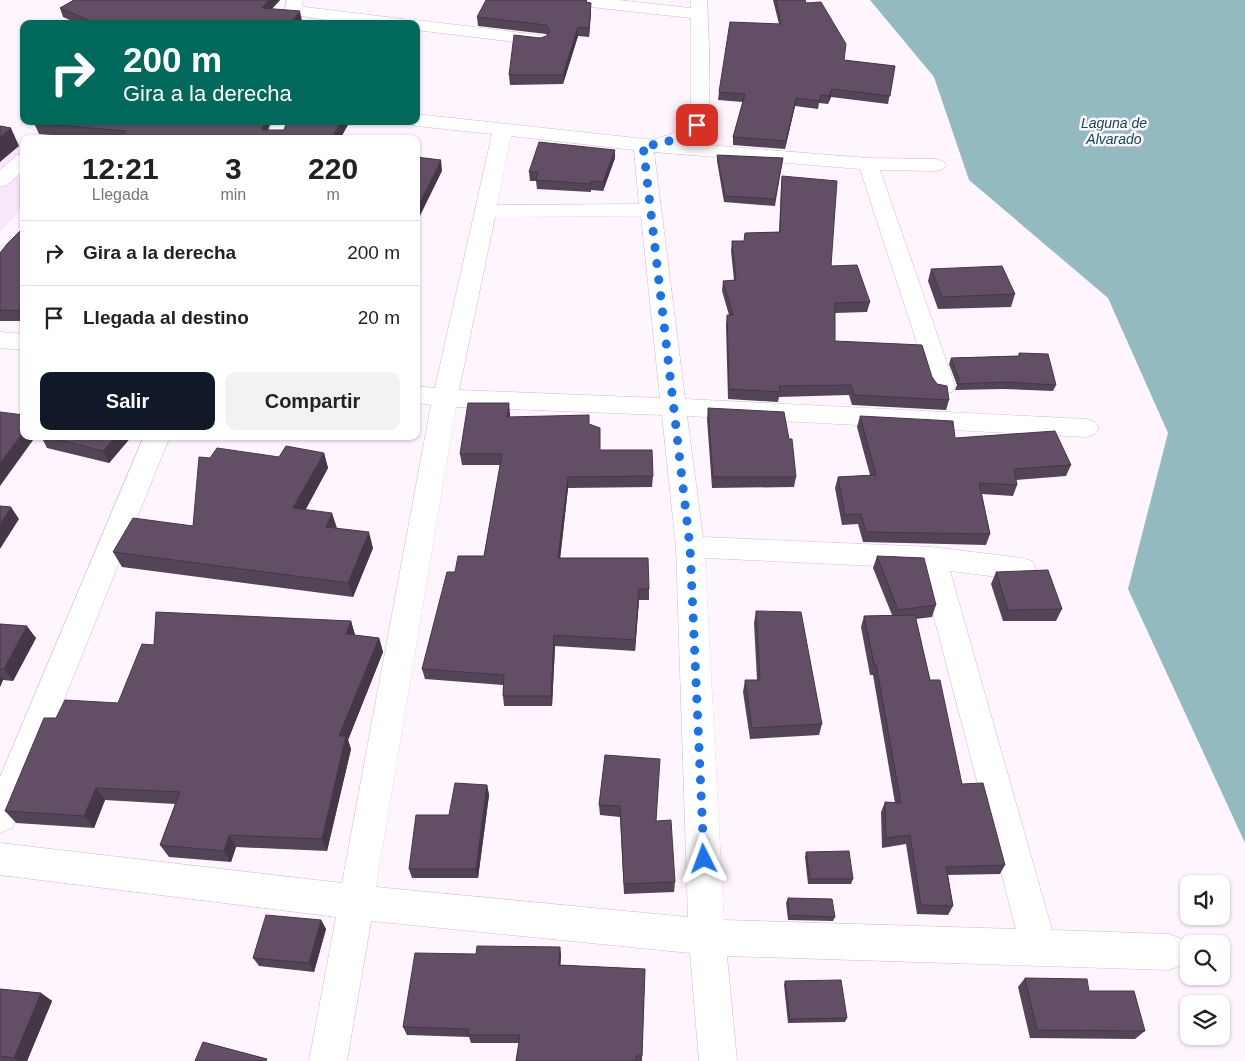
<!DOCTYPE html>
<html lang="es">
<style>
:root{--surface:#fff;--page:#f2f2f2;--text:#222;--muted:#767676;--line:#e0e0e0;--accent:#111827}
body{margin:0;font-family:Arial,sans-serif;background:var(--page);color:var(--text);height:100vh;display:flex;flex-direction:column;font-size:19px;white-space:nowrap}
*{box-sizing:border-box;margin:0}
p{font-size:16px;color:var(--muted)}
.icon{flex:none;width:28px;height:28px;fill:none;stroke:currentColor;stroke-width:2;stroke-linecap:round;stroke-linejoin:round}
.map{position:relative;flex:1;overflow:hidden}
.sheet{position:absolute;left:20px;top:135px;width:400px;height:305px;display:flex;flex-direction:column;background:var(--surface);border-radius:10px;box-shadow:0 1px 4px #0004}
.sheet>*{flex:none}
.top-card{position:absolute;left:20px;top:20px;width:400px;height:105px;border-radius:10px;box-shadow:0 1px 4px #0004;background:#00695c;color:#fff;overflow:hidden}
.buttons{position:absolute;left:1180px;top:875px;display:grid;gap:10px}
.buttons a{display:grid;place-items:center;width:50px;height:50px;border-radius:10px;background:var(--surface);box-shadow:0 1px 4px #0004;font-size:25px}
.pin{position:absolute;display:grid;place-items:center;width:42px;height:42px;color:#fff;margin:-21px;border-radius:10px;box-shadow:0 2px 8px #0006}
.me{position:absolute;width:55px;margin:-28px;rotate:357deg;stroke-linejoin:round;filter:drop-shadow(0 0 4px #0008)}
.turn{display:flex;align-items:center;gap:18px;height:105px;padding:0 20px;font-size:22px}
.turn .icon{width:65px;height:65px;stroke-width:2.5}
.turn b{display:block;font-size:35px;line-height:42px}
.eta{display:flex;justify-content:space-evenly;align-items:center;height:85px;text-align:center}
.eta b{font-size:30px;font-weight:800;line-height:35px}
.action{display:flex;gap:10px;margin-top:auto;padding:10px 20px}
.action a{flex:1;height:58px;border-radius:10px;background:var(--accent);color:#fff;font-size:20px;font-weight:800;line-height:58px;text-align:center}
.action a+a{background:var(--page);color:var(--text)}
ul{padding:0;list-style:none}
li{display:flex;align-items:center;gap:15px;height:65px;padding:0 20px;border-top:1px solid var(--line)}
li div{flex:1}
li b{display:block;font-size:19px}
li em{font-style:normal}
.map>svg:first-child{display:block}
.built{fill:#f8e7fa}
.water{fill:#93babe}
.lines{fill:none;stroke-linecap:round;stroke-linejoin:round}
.minor-casing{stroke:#c8beca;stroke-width:1}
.minor{fill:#fff;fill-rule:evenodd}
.wall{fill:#544457}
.shaded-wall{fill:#453747}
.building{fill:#624f65;stroke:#453747}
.route{stroke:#1a73e8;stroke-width:9;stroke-dasharray:0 16.2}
.labels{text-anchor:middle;stroke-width:5;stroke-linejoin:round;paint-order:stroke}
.far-water-label{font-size:14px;font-style:italic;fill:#0f494f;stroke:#fef5ff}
</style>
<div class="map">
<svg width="1245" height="1061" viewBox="0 0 1245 1061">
<rect width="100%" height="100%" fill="#fef5ff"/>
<path class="built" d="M0,139L24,142V206L0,232Z"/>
<path class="water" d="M870,0H1245V843L1128,589L1168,433L1108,298L969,180L934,77Z"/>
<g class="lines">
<defs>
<path id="minor" d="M287,0H303L302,6L305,7L403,19L410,22L416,20L540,35L546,36L549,40L546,44L540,45L416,30V24C373,24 330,23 287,13L285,9Z
M565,0H618L691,8V0H707C708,20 713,114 705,127C701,133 690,140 683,143L868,158L936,159L943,161L946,165L943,169L936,171L880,170L955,386L952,392L943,394L934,392L931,386L860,169L654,152L685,399L1086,419L1095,422L1099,428L1095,434L1086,437L687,416L703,537L932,547L1022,558L1032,561L1036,569L1032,577L1022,580L950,571L1052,930L1169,934L1182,939L1187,952L1182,965L1169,970L727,956L737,1061H699L690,953L371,921L347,1061H309L336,917L0,875V843L342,883L431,405L416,403V386L435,388L492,134L416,126L409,124L407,121H416V114L654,140L673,133L688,123L691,105V18L573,5L567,4ZM511,136L634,150L639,204L497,205ZM641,216L660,398L459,390L495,217ZM456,407L662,415L676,547L688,917L376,887ZM705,558L921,568L1016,929L724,920Z
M273,121H292L286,139H266Z
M24,153V170L7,185L0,187V170L17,155Z
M0,332L24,334V350L0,348Z
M144,436H170L17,817L12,828L0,833V777Z"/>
</defs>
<use href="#minor" class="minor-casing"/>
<use href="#minor" class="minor"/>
</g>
<path class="wall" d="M74,0H280L272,9L302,21L300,24H79L63,17L60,8Z
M587,0V3L591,12L589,37L578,36L563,84L510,85L509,75L540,38L547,36L546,34L478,26L477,17Z
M773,0H805L806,3L844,60L895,66L888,104L831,97L828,104L819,103L818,109L795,106L785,149L733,145V137L743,102L718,100L719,92L779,24Z
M37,121H271L268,130H284L350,121L340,139H101L39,134L34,123Z
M717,155L783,158L775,206L724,202L717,161Z
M615,158L603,191L591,190V192L537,189L536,181H530L529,172Z
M782,176L831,266L870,302L867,312L835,313V341L932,377L949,400L946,410L852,405L849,395L779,397L778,402L728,399L726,325L727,315H729L722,291L723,281L734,280L731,251L732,241H744L745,233L779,232L781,186Z
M24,230V321H0V253Z
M931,269L1015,294L1011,307L938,309L928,281Z
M1019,353L1056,385L1053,391L1003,389L955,390L957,385L949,364L951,358L1018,356Z
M708,408L796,477L794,487L712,488L707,419Z
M510,414V417L590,424L600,450L653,476L652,487L568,488L560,558L649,589V600H639L635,651L555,646L552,706H504L503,696V685L425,679L422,669L455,572L484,556L500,465H462L460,454Z
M860,416L955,438L1071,465L1066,476L1016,480L1017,485L1013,496L982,494L990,534L986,545L863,542L858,524L842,525L835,488L838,477L870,475L857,427Z
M41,436H132L109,463L47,448Z
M324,453L328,468L305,510L337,529L373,548L353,597L122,567L113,552L193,526L210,458L279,457Z
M877,556L936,605L932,617L916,619L930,680L962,784L1005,865L1000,874L948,875L953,906L948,915L917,914L906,844L882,848L881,812L885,802L895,803L873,675H870L861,627L864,616L892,615L873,568Z
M996,572L1062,609L1056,621H1003L991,584Z
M756,611L822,724L819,735L750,739L743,692L745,680H757L754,623Z
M351,621L355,635L379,638L383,652L348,740L351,749L327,851L236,847L231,862L169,857L160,845L175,804L105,800L94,828L16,823L5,811L56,718L118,703L154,645Z
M0,624L36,638L13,681L3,680L0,687Z
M605,755L656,821L675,882L674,892L624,894L620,817L600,815L599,805Z
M487,785L489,795L478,878H412L409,869Z
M806,852L853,879L851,884H808L805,857Z
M788,898L835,917L833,921L788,920L786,903Z
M321,920L326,929L314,972L259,966L253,958Z
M560,947L561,956L560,965L645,969L642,1061H516L519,1043H471L469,1037L407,1035L403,1027L476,954Z
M1025,978L1089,991L1145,1031L1135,1039L1030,1038L1018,987Z
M785,981L847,1018L845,1022L788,1023L784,985Z
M0,989L41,993L52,1001L27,1061H0Z"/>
<path class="shaded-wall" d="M269,0H280L264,17L262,8Z
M591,3V12L589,37V28Z
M300,11L302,21L300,24H294L293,20Z
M578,27V36L563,84V75Z
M832,89L831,97L828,104L829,96Z
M796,98L795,106L785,149L786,141Z
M265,121H271L265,139L262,130Z
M342,121H350L340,139H331Z
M11,128L19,146L0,162V137Z
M615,150V158L603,191V182Z
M441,160L442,171L416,224V210Z
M509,403L510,414L509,428L507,417Z
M24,431V436H36L0,486V463Z
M116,436H132L109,463L103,451Z
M324,453L328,468L298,524L293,508Z
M568,477V488L559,569L558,558Z
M11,507L19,519L0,549V524Z
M332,513L337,528L326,527Z
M369,532L373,548L353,597L348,583Z
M639,589V600L635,651V640Z
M351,621L355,635L350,647L346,634Z
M27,626L36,638L13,681L4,669Z
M554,635L555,646L552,706L551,696Z
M379,638L383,652L348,740L351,749L327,851L322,839L339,736Z
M0,676L3,680L0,687Z
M487,785L489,795L478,878L476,869Z
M96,788L105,800L94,828L84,816Z
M229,835L236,847L231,862L224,851Z
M321,920L326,929L314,972L309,963Z
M560,947L561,956L560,974L559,965Z
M41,993L52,1001L27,1061H19L14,1058Z"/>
<path class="building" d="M74,0H269L262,8L300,11L293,20L297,21L295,24H97L60,8Z
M486,0H586V2L591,3L589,28L578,27L563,75H509L514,35L540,38L547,36L550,31L546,25L477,17Z
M776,0H805L806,3L821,2L846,44L844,60L895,66L890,96L832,89L829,96L821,95L819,101L796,98L786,141L733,137L745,94L719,92L730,22L781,24Z
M37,121H265L262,130H284L287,121H342L331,139H120L126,131L34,123Z
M0,126L11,128L0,137Z
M539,142L615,150L603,182L591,181V184L536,180L538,172H529Z
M717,155L783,158L775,199L725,196Z
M416,157L441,160L416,210Z
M782,176L837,181L831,266L857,265L870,302L835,303V341L922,345L932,377L937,384L947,386L949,400L854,395L851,385L779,386L780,392L729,389L727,315H733L723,281L736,280L732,241H744L745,233L780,232Z
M21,230H24V311L0,310V253L7,244Z
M1002,266L1015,294L942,297L931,269Z
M1019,353L1048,354L1056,385L1006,382L957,384L959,379L951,358L1020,356Z
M468,403H509L507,417L589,415V424L600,428V450H652L653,476L568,477L558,558H648L649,589H639L635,640L554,635L551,696H503L504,675L422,669L447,572H455L458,556H484L502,454H460Z
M708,408L784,412L789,439H792L796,477H713Z
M0,412L24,415V431L0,463Z
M860,416L953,421L955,438L1055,431L1071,465L1014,469L1017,485L979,483L990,534L866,532L861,514L845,515L838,477L876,475Z
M44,436H116L103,451Z
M286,446L324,453L293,508L332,513L326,527L369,532L348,583L113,552L133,518L193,526L199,457L210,458L217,448L279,457Z
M0,506L11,507L0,524Z
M877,556L924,558L936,605L898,610Z
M1048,570L1062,609L1008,610L996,572Z
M756,611L801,612L822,724L752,728L745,680H760Z
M156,612L351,621L346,634L379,638L339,736H346L322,839L229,835L224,851L160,845L180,792L96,788L84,816L5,811L44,718H56L65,700L118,703L142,644L154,645Z
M915,615L930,680H940L962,784L983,783L1005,865L946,867L953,906L921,905L910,835L886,838L885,802L901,803L876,664H874L864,616Z
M0,624L27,626L4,669H0Z
M605,755L660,759L656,821L671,820L675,882L624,884L620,806L599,805Z
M455,783L487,785L476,869H409L416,815H449Z
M849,851L853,879H810L806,852Z
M788,898L832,899L835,917L789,915Z
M266,915L321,920L309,963L253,958Z
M477,946L560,947L559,965L645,969L642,1056H636V1061H516L520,1035H468L469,1029L403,1027L415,953L476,954Z
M1025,978L1087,979L1089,991H1134L1145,1031L1037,1030Z
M841,980L847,1018L790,1019L785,981Z
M0,989L41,993L14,1058L0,1056Z
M203,1042L267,1059L266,1061H195Z"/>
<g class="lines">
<path class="route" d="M697,125C680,137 665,146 643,145L690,547L704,859"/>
</g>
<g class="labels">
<g class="far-water-label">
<text x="1114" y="128">Laguna de<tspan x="1114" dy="16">Alvarado</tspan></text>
</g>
</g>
</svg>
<div class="buttons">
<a><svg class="icon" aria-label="sound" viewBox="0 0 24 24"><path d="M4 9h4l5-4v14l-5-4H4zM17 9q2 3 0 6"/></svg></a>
<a><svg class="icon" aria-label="search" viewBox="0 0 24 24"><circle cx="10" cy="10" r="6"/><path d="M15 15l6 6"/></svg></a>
<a><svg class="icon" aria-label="layers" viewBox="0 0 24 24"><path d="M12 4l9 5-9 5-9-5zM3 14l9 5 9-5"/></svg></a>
</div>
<div class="pin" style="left:697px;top:125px;background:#d93025"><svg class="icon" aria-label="arrive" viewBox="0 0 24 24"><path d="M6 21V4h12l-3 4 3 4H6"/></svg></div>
<svg class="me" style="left:704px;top:859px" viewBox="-20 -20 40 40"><path d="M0-17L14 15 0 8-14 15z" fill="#1a73e8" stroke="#fff" stroke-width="4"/></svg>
<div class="top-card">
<div class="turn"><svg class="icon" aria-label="right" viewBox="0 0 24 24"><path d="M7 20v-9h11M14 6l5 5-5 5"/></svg><div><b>200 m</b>Gira a la derecha</div></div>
</div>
<section class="sheet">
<div class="eta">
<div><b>12:21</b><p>Llegada</p></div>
<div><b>3</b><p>min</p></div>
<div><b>220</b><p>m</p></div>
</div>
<ul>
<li><svg class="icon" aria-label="right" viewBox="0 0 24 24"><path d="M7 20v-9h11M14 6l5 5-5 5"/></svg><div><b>Gira a la derecha</b></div><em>200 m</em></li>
<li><svg class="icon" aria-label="arrive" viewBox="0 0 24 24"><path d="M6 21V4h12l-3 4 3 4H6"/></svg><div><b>Llegada al destino</b></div><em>20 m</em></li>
</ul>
<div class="action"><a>Salir</a><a>Compartir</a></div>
</section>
</div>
